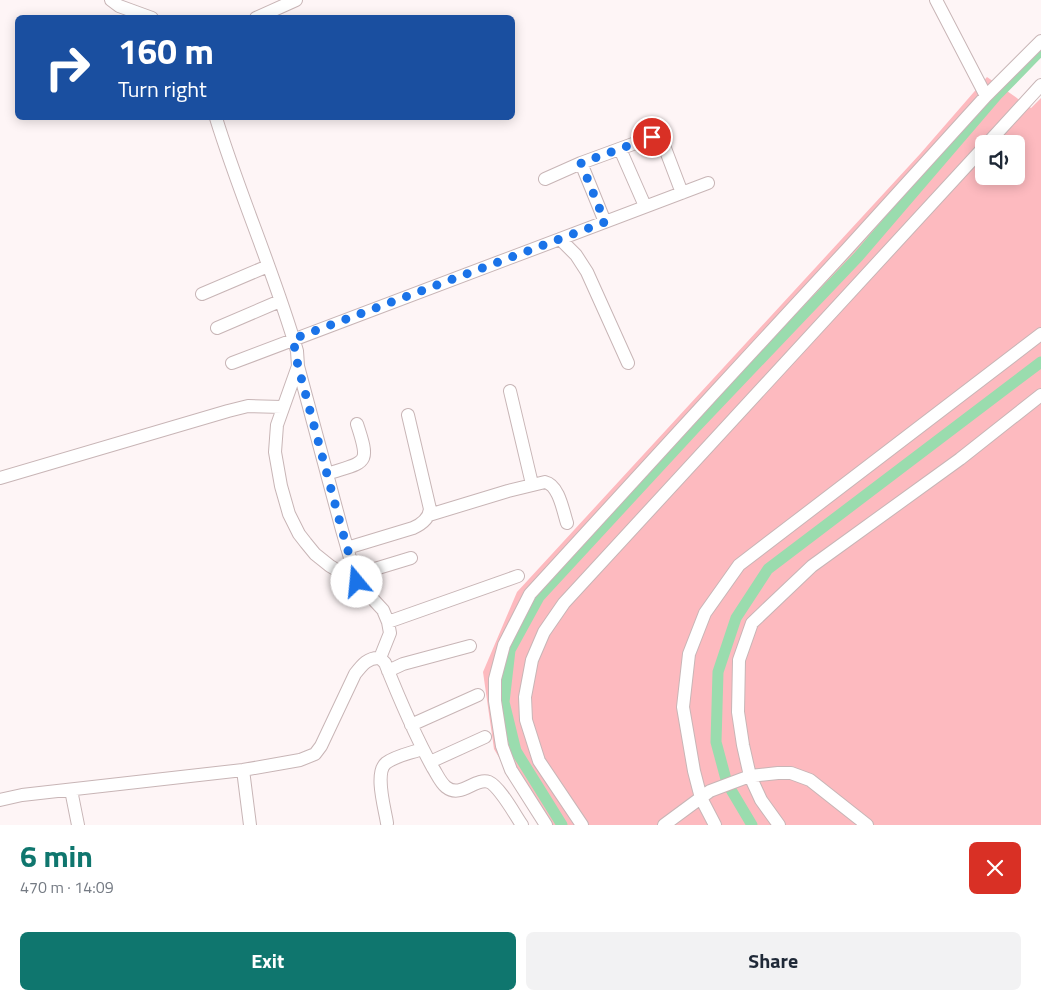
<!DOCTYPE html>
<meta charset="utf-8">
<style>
:root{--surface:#fff;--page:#f2f2f3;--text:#1f2937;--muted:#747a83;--accent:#0f766e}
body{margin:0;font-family:"Titillium Web",sans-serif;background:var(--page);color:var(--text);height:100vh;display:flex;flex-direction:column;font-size:19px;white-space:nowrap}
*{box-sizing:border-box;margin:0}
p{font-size:16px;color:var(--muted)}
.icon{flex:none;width:28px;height:28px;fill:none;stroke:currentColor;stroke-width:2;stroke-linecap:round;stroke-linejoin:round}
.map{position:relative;height:825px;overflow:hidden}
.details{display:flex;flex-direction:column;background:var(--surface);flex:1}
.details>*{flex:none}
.banner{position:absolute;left:15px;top:15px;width:500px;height:105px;border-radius:8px;box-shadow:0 2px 12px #0003;background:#1a4fa0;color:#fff;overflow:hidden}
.buttons{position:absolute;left:975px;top:135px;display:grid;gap:10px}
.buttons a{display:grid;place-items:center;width:50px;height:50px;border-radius:8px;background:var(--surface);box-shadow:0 2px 12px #0003;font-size:25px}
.pin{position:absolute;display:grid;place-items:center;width:42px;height:42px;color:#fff;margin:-21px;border:2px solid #fff;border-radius:50%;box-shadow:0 1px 5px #0007}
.me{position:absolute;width:55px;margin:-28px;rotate:343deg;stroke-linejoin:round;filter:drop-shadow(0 0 4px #0008)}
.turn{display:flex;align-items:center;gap:18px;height:105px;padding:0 20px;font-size:22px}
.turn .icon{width:65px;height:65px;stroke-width:2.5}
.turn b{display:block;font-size:35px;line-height:42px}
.round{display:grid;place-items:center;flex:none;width:52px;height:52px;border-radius:8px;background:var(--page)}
.headline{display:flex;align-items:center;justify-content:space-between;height:85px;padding:0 20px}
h1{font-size:30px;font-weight:700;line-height:38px;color:var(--accent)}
.primary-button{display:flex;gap:10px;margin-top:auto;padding:10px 20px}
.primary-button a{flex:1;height:58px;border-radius:8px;background:var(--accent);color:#fff;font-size:20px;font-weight:700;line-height:58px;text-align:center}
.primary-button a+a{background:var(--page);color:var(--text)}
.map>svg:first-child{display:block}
.green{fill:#fdbabf;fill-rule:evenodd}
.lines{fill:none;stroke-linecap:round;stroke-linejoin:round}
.canal{stroke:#9adcae;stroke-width:11}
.minor-casing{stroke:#c8b5b6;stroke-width:14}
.minor{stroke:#fff;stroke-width:12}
.route{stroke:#1a73e8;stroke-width:9;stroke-dasharray:0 16.2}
</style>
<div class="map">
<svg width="1041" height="825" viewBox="0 0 1041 825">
<rect width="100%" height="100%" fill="#fef5f6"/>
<path class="green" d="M987,77L1031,108L1041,98V825H539L494,749L483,672L517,592L920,154ZM984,144H1016V176H984Z"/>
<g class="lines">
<path class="canal" d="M562,825L516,751L504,702L510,650L539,597L696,427L858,257L997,95L1041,50
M752,825L727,783L716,742L718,672L736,618L768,569L1041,362"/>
<defs>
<path id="minor" d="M111,0L119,6L152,18
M936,0L986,96
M256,18L296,0
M216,118C240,196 274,272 297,351L298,366L277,425L275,452L281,486L289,514L299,534L306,543L315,554L330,566L357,582L383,610L388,622L390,633L380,658
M987,144L1041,85
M620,149L645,206
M581,163L605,222
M545,179L581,163L652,137L658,138L663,143L682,193
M560,239L576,255L587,272L628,363
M202,294L268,266
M217,328L280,301
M232,363L708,183
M298,366L342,530L357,582
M510,391L532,484
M327,474C366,461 371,466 357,424
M0,478L228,411L248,406L282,407
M429,515L508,491L545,482C559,485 563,511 567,523
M347,548L413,528C422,524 429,519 430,509L408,415
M355,575L411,558
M388,622L518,576
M388,671L403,664L470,646
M411,725L478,695
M430,762L485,737
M243,770L250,825
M71,790L78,825
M0,800L22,795L243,770L300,760L315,754L321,746L355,674C362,665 368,657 380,658L385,663C399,698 414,734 433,768C437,774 440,782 446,787C461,799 475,777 489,782C500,787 515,815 522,825
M387,823C385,809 374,773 386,763C395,756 411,753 422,749
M546,825L511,770L502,746L495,701V679L504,645L530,594L715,392L848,248L986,96L1041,41
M582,825L539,761L526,720L525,697L532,660L544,632L564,603L984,147
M664,825L710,791L750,776L778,773H791L810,780L867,825
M715,825L701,798L694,771L683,707L689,654L705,613L739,565L1041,334
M779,825L761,800L750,776L743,745L738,712L739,660L752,623L812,566L960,459L1041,395"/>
</defs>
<use href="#minor" class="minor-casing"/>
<use href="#minor" class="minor"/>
</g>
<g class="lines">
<path class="route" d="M357,582L342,530L298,366L293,339L605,222L581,163L652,137"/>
</g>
</svg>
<div class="buttons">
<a><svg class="icon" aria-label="sound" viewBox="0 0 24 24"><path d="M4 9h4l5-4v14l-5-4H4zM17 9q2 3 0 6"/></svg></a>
</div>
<div class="pin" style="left:652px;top:137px;background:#d93025"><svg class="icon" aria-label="arrive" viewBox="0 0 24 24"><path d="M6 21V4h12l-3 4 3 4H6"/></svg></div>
<svg class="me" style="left:357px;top:582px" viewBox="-20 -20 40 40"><circle r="19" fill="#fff"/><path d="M0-13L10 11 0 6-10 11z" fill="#1a73e8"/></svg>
<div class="banner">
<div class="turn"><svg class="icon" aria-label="right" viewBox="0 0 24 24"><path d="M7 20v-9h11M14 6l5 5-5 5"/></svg><div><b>160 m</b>Turn right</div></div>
</div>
</div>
<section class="details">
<div class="headline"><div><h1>6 min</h1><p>470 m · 14:09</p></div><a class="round" style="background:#d93025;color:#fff"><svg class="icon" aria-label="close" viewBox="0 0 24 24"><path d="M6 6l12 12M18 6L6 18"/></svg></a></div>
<div class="primary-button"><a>Exit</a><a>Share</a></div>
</section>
